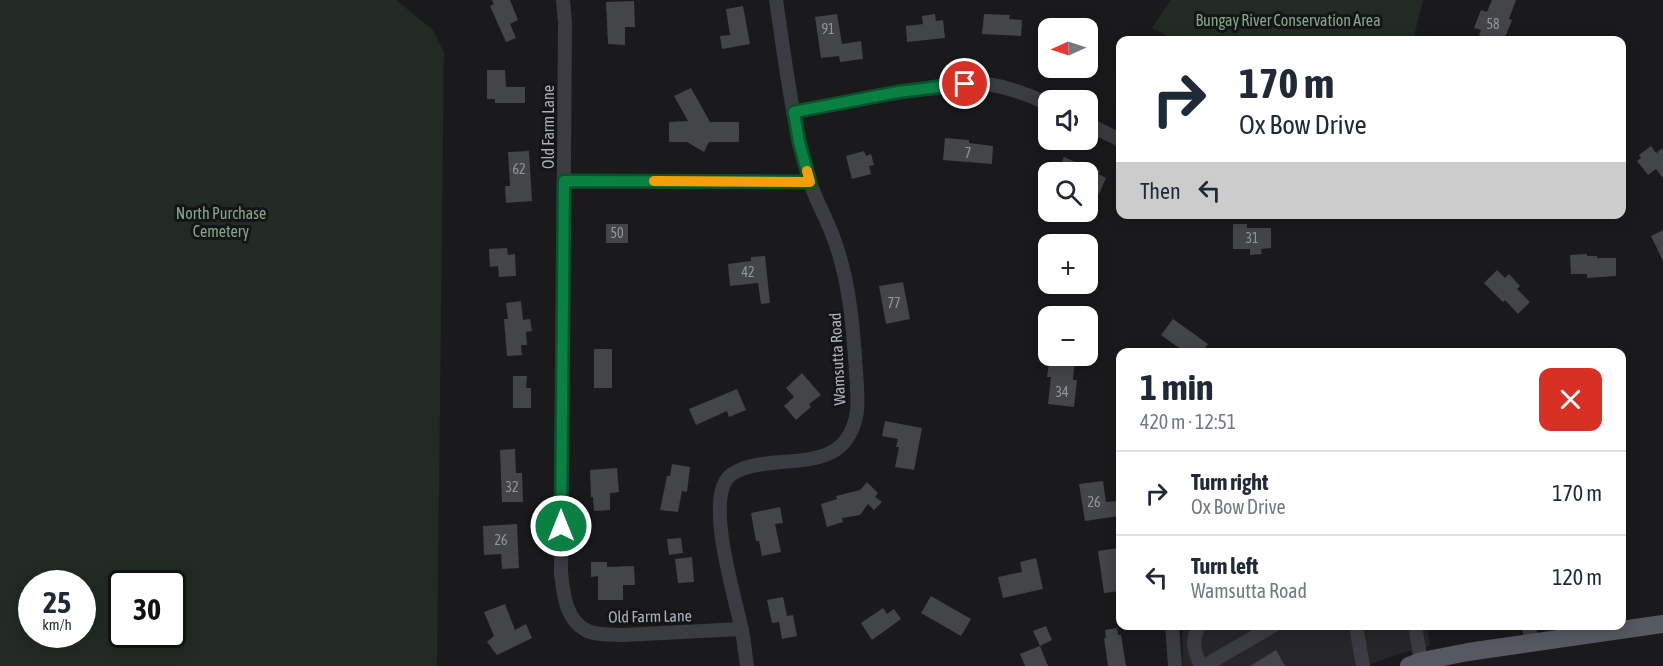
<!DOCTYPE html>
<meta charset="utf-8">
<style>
:root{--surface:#fff;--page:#f6f6f7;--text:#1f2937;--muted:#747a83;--line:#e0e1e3}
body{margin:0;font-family:"Asap Condensed",sans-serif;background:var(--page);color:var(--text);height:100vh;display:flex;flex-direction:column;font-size:22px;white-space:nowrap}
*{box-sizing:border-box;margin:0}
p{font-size:20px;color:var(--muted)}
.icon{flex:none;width:33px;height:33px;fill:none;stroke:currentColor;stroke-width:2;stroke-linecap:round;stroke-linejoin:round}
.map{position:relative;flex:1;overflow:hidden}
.panel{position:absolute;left:1116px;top:348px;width:510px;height:282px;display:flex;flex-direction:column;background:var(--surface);border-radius:12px;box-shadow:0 3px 15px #0003}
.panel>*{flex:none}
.guide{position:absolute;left:1116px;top:36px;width:510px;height:183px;border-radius:12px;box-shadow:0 3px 15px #0003;background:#fff;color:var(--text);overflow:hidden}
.needle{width:39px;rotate:267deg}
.fabs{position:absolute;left:1038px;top:18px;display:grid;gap:12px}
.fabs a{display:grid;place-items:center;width:60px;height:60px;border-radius:12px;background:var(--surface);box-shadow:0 3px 15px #0003;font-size:30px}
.speed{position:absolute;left:18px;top:570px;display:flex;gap:12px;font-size:30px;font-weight:700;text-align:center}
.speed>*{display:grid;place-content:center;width:78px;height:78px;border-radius:50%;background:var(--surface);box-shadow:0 3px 15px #0003;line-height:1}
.speed small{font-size:15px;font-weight:400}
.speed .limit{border:3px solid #111;border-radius:9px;background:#fff;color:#111}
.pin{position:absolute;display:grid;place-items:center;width:51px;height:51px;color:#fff;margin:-26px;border:3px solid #fff;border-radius:50%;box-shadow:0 2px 6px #0007}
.me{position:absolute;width:66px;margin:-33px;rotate:0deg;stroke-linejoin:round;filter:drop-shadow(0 0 4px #0008)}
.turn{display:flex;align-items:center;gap:21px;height:126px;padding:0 24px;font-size:27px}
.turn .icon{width:78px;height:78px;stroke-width:2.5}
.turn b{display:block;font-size:42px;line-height:51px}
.then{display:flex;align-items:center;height:57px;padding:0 24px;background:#0003;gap:12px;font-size:22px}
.round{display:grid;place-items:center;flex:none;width:63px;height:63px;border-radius:12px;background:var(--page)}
.head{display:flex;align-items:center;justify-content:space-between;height:102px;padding:0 24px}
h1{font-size:36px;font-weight:700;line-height:45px}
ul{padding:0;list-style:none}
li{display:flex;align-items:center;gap:18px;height:84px;padding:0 24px;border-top:2px solid var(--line)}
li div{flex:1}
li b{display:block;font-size:22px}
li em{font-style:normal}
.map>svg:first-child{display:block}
.built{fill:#262629}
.green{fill:#212b23;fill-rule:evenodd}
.building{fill:#444549}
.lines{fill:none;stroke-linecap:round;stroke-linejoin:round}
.minor{stroke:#3b3b42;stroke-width:14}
.major{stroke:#575861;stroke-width:18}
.route-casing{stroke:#07532c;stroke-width:15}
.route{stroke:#0b8043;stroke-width:10}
.slow{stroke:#f59e0b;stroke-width:10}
.labels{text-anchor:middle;stroke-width:6;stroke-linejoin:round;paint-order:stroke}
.number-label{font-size:14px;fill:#92959f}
.park-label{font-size:16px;fill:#82a887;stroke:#151517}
.street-label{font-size:16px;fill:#acb0bc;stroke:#151517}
</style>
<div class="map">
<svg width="1663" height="666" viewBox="0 0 1663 666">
<rect width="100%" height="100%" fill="#1a1a1c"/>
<path class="built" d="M1182,626H1427L1430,646L1402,653L1365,666H1183Z"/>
<path class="green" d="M0,0H396L433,30L444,52L437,666H0ZM32,584H82V634H32ZM122,584H172V634H122Z
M1171,0H1423L1413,40H1175L1152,28Z"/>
<path class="building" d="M492,0H510L518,20L510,24L516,38L506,42L490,6L494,4Z
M1492,0H1516L1509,19L1512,20L1504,40H1494L1479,35L1481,30L1474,28L1481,10L1487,12Z
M634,1L635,27H625V45L608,44L606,2Z
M743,6L750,44L722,49L720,36L730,35L726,9Z
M837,14L842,44L861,41L863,59L840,62L839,56L821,58L815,17Z
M935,14L936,21L943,20L945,38L907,42L906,26L923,24L922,16Z
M984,14L1010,15L1009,19L1022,20L1021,36L982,34Z
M487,70H505L506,87H525V103H495V99H487Z
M691,88L710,122H739V142H709L704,152L687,142H669V122L688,121L674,96Z
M945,138L969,140V143L993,146L992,164L943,160Z
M1651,146L1656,153L1663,148V178L1656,169L1648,175L1637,161L1641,158L1639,155Z
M529,151L532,201L506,203L505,186H510L508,152Z
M864,151L866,156L871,154L874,165L869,166L871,174L852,179L846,156Z
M1064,157L1088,168V165L1100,171L1098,174L1106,178L1099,194L1092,190L1088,200V172H1057Z
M606,224H628V243H606Z
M1233,224H1247V228H1271V248L1261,249L1262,254L1250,255V249H1233Z
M1663,230V261L1651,236Z
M507,248L508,255L515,254L516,276L499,277L498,266L490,267L489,249Z
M1587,254V256H1597V258H1616V276L1587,278V274H1571L1570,255Z
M765,256L770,303L761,304L758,283L730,286L728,264L751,261V257Z
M1497,270L1505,278L1509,274L1520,286L1517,289L1530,302L1518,314L1505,300L1503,302L1484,283Z
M903,282L910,319L886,324L879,286Z
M521,301L523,320L530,319L532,331L526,332L527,345H521L522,355L507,356L504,319H508L506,303Z
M1173,319L1208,344L1202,352H1176L1179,348L1161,335Z
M594,349H612V388H594Z
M1058,356H1075L1073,380H1077L1074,407L1048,404L1051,377H1047L1049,363L1057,364Z
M802,373L821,395L809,404L811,407L796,420L784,406L794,397L786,388Z
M513,376H527L526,388H531V408H513Z
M737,389L746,410L729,417L727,411L696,425L689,409Z
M885,421L922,428L914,470L895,467L899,447H896L898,439L882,436Z
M515,449L516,473H522L523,502H502L500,450Z
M672,464L690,467L687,492L682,491L678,512L660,510L667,476H670Z
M617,468L619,492L610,493V510L594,511L593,497H591L590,470Z
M1103,481L1106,502L1117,501L1119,516L1085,521L1079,484Z
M867,482L878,493L875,497L882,502L874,510L868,504L860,515L842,518L843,522L827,527L821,504L837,499L836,496L860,490Z
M780,507L783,523L775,524L781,552L762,556L759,541H756L751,513Z
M517,524L519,568L502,569L501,554L484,555L483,526Z
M681,538L683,553L669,555L667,539Z
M1118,548L1120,567V574H1119L1120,591L1104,593L1098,551Z
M692,557L694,582L678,583L675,559Z
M1036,558L1043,589L1003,598L998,577L1022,572L1020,562Z
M591,562H607V567L634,566L635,585H623V600H598V576L591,577Z
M931,596L971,619L961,636L921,613Z
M783,597L787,616L793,615L797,636L782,639L779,622L772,623L767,600Z
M505,604L515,630L526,624L532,638L497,655L487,642L494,636L484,612Z
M883,608L887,614L894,609L901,619L872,640L861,623Z
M1046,626L1052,640L1040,646L1033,631Z
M1117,628L1118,635H1121L1126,666H1108L1104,638H1106L1105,630Z
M1040,646L1048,666H1025L1020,654Z
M1276,650L1285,666H1250Z"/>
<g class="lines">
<path class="minor" d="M563,0L565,23L561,572C563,594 566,623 590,632C600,635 612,635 623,635L742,629
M793,112C832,105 870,97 908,91C934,87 961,81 987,84C1007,87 1030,95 1048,104
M1088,124L1120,140
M564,181L810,182
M1172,626L1175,666
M1199,626C1191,641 1194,651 1201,666
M1356,626L1363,666
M1415,626L1422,666
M1528,626L1533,642
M747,666C745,653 744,639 741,626C734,594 707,505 727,479C730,474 737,471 742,469C783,453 843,476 856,417C859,403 857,386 856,372C853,327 850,284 835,242C828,220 815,200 809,179C792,120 785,60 776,0
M1204,666L1273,626"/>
<path class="major" d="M1409,666L1422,661L1468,652L1663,624"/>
</g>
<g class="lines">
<defs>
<path id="route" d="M561,526L564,181L810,182L799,142L794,112L898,92L965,84"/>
</defs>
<use href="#route" class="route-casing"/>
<use href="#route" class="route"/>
<path class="slow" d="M654,181L810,182L807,171"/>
</g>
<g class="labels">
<g class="number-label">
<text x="1493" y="29">58</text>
<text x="828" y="34">91</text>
<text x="968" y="158">7</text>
<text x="519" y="174">62</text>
<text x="617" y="238">50</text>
<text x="1252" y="243">31</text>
<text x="748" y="277">42</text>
<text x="894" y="308">77</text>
<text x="1062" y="397">34</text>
<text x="512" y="492">32</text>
<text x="1094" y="507">26</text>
<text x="501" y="545">26</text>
</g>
<g class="park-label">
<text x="1288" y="26">Bungay River Conservation Area</text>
<text x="221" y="219">North Purchase<tspan x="221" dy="18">Cemetery</tspan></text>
</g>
<g class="street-label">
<text transform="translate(548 127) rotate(-90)" y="6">Old Farm Lane</text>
<text transform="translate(837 359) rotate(-93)" y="6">Wamsutta Road</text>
<text transform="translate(650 616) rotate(-1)" y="6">Old Farm Lane</text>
</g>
</g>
</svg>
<div class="fabs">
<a><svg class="needle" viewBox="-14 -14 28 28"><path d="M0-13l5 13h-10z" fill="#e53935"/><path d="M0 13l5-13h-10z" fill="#747a83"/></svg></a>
<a><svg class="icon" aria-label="sound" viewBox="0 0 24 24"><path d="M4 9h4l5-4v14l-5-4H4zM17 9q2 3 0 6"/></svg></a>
<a><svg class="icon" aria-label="search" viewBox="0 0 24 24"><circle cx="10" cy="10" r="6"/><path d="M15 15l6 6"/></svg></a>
<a>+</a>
<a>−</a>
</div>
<div class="speed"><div>25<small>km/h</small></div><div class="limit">30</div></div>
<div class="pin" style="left:965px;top:84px;background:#d93025"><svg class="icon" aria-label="arrive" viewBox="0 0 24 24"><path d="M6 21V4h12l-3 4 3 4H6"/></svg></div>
<svg class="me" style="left:561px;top:526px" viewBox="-20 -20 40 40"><circle r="17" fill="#0b8043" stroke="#fff" stroke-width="3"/><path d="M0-11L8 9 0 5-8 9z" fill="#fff"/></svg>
<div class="guide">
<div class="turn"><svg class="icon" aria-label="right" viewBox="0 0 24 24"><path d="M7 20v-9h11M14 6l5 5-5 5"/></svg><div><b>170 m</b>Ox Bow Drive</div></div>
<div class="then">Then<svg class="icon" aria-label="left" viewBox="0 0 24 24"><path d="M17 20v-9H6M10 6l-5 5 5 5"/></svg></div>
</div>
<section class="panel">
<div class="head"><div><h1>1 min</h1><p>420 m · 12:51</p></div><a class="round" style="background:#d93025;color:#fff"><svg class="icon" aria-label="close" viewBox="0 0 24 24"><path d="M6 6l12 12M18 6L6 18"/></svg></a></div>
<ul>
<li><svg class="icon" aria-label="right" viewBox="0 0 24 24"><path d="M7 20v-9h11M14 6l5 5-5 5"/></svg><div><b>Turn right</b><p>Ox Bow Drive</p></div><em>170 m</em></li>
<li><svg class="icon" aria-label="left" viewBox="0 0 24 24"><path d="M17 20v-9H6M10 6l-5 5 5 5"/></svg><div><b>Turn left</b><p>Wamsutta Road</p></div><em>120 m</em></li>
</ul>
</section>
</div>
